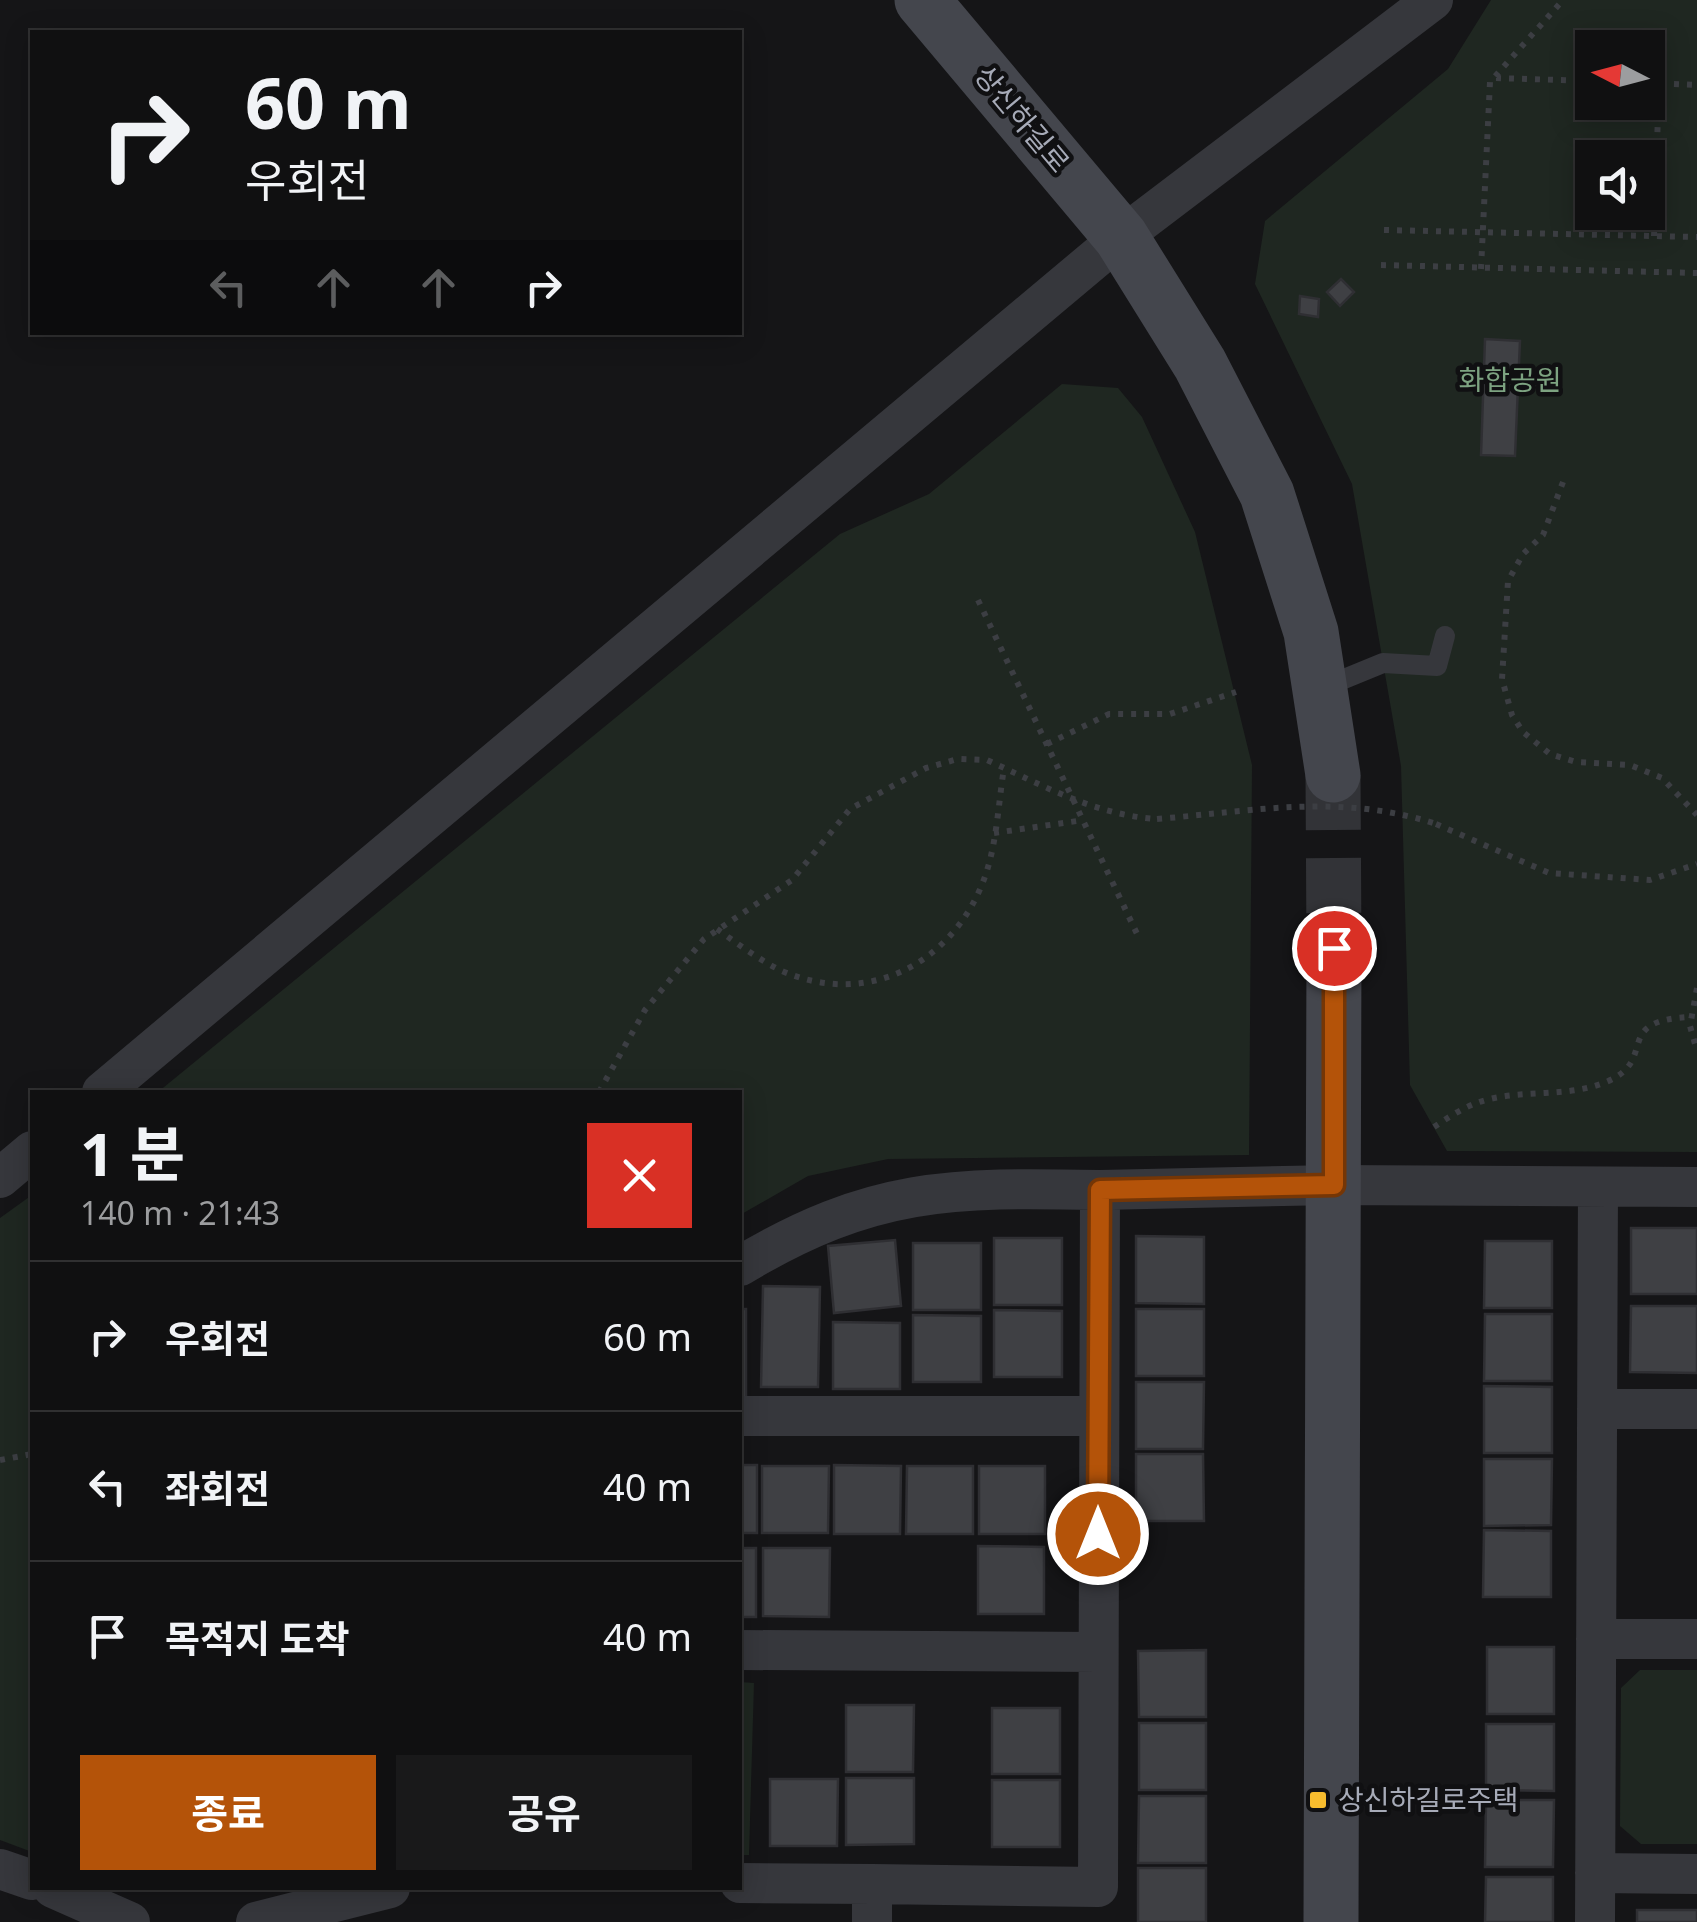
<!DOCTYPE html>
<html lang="ko">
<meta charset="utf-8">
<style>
:root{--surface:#101011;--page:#19191a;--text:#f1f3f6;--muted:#9c9d9f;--line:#303031;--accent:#b45309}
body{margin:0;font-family:"Noto Sans","Noto Sans KR",sans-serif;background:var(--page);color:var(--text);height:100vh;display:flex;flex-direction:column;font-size:38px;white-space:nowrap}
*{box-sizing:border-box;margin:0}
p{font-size:32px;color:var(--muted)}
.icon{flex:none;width:55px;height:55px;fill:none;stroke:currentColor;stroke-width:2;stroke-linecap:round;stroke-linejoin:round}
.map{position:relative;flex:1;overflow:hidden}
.sheet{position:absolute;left:30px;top:1090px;width:712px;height:800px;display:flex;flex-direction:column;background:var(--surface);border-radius:0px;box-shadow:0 5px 25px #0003,0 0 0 2px var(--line)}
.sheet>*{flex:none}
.top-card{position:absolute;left:30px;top:30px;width:712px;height:305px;border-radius:0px;box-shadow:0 5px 25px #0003,0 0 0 2px var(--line);background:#101011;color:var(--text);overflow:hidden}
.needle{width:65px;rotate:276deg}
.buttons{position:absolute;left:1575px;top:30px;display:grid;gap:20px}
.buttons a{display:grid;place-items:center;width:90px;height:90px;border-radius:0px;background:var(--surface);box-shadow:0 5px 25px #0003,0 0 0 2px var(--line);font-size:50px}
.pin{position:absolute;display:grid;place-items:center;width:85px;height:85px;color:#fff;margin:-42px;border:5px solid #fff;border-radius:50%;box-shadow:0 2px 10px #0007}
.me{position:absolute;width:110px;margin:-55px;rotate:0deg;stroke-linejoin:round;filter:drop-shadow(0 0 8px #0008)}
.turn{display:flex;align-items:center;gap:35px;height:210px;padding:0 50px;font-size:45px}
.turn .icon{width:130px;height:130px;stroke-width:2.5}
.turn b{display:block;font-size:70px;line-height:85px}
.lanes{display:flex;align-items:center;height:95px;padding:0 50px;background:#0003;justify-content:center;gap:50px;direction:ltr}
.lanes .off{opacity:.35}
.round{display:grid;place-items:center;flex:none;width:105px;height:105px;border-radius:0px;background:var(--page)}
.head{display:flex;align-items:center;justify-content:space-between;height:170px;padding:0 50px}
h1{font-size:60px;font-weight:700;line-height:75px}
.primary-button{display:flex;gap:20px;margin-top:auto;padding:20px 50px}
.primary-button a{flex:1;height:115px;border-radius:0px;background:var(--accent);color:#fff;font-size:40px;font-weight:700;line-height:115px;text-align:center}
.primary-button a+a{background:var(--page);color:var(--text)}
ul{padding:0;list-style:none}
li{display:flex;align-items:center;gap:30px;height:150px;padding:0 50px;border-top:2px solid var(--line)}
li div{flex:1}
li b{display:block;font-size:38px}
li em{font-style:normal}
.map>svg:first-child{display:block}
.green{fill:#1f2721;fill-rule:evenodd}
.building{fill:#3f4044;stroke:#2f2f33;stroke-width:2.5}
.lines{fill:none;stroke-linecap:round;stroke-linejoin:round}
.secondary-tunnel{stroke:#323337;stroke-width:55;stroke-dasharray:55 28;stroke-linecap:butt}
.path{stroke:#3c3e43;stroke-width:6;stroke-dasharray:5 8;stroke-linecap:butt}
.lane{stroke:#36373c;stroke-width:20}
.street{stroke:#36373c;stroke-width:40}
.secondary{stroke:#44464d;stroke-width:55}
.path-bridge{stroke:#3c3e43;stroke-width:6;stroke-dasharray:5 8;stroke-linecap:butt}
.route-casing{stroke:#753606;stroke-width:25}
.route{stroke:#b45309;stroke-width:18}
.poi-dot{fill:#f7bc2e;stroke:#101012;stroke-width:4}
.labels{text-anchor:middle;stroke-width:9;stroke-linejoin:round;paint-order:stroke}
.street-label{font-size:28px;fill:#a7abb8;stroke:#101012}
.park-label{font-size:28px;fill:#7da381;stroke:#101012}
.poi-label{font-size:28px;fill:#a7abb8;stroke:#101012;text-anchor:start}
</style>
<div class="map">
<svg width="1697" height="1922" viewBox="0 0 1697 1922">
<rect width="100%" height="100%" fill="#151517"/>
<path class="green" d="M1491,0H1697V1152L1447,1151L1410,1085L1401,766L1352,484L1255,284L1265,221L1448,69ZM1592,48H1648V102H1592ZM1592,158H1648V212H1592Z
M1062,384L1118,388L1142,417L1195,532L1252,765L1249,1155L888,1159L808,1176L740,1215V1092H158L840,534L929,494Z
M32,1195V1852L0,1840V1218Z
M1640,1670H1697V1844H1641L1620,1826L1621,1688Z
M740,1682L754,1683L749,1855H740Z"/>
<path class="building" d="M1341,279L1354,292L1340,306L1327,292Z
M1300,296L1319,299L1318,317L1299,314Z
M1485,339L1520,341L1515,456L1481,455Z
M1631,1228H1697V1294H1631Z
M1136,1236L1204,1237V1304L1136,1303Z
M994,1238H1062V1305H994Z
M895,1240L901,1306L834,1313L828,1246Z
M1485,1241H1552V1308H1484Z
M913,1243H981V1310H913Z
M763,1286L820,1287L818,1387H761Z
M1631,1306H1697V1373L1630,1372Z
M740,1309H746V1400L740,1401Z
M1136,1309H1204V1376H1136Z
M994,1310L1062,1311V1377H994Z
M1485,1314H1552V1381H1484Z
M913,1315L981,1316V1382H913Z
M833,1322L900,1323V1389H833Z
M1136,1382H1204L1203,1449H1136Z
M1484,1386L1552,1387V1453H1484Z
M1136,1454H1203L1204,1521H1136Z
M1484,1459H1552L1551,1525L1484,1526Z
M740,1465H757V1533H740Z
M834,1465L901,1466L900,1534H834Z
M762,1466H829L828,1533H762Z
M907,1466H973V1534H906Z
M979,1466H1045V1534H979Z
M1484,1530L1551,1531V1597H1483Z
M978,1546L1044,1547V1614H978Z
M740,1548H756V1617H740Z
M763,1548H830L829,1617L763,1616Z
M1487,1647H1554V1714H1487Z
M1206,1650V1717H1139L1138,1651Z
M846,1705H914L913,1772H846Z
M992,1708H1060V1774H992Z
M1139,1723H1206V1790H1139Z
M1486,1724H1554V1791L1486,1790Z
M846,1778H914V1844L846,1845Z
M770,1779H838L837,1846H770Z
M992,1780H1060V1847H992Z
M1139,1796H1206V1863H1138Z
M1486,1800H1554L1553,1867H1485Z
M1138,1868H1206V1922H1138Z
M1486,1877H1553V1922H1485Z
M1637,1910H1697V1922H1637Z"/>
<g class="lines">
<path class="secondary-tunnel" d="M1333,775L1334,949"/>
<path class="path" d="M1496,78L1592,81
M1648,83L1697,85
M1384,230L1697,237
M1654,236L1659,84
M1381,265L1697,273
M1481,269L1490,82L1563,0
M1563,482L1543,535L1523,554L1508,581L1502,679L1512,715L1523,732L1550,754L1576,762L1630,765L1662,778L1697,815
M978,600L1139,938
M1047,744L1109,714H1170L1236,692
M1436,824L1549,873L1650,880L1697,864
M994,833L1084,820
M717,929C738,944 759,960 782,971C867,1008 951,964 983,882C997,846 998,805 1004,768
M1697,988L1690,1026L1697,1051
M599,1092L645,1010L704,939L792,880L850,809L926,768L958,759L987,760C1044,786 1095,815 1157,819
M1434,1127C1452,1115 1468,1104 1490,1099C1527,1090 1570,1097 1606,1082C1660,1060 1610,1020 1691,1017
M0,1460L32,1454"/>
<path class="lane" d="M1322,688L1383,663L1437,666L1445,636"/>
<path class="street" d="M102,1092L1121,237L1433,0
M0,1178L32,1151
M1100,1190L1334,1185L1697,1187
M740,1266C872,1187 951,1187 1100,1190L1098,1887L872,1884
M1597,1409H1697
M740,1416H1099
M1596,1639H1697
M740,1650L1098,1652
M0,1869L32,1880
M1595,1873L1697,1874
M740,1883L872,1884V1922
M53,1888L130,1922
M256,1922L390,1888
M1595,1922L1598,1187"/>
<path class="secondary" d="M922,0L1121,237L1200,364L1267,494L1311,632L1333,775
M1331,1922L1334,949"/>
<path class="path-bridge" d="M1157,819C1254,811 1342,793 1436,824"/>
</g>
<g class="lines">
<defs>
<path id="route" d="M1098,1534L1100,1190L1334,1185V948"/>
</defs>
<use href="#route" class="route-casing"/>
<use href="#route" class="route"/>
</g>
<rect class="poi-dot" x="1308" y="1790" width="20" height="20" rx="5"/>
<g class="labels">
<g class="street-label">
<text transform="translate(1022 119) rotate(50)" y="10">상신하길로</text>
</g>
<g class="park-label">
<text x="1510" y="390">화합공원</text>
</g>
<g class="poi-label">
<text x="1338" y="1810">상신하길로주택</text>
</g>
</g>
</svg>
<div class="buttons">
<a><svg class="needle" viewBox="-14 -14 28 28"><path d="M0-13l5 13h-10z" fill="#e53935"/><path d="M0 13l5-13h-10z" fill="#9c9d9f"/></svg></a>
<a><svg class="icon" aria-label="sound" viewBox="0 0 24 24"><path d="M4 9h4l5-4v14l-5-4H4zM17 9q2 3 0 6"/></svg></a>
</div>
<div class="pin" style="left:1334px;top:948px;background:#d93025"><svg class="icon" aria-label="arrive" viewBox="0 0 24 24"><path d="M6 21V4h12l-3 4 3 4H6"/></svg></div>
<svg class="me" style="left:1098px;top:1534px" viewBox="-20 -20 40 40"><circle r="17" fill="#b45309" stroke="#fff" stroke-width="3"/><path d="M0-11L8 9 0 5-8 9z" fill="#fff"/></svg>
<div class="top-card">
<div class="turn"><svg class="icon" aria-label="right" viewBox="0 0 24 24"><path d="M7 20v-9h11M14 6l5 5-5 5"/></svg><div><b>60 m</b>우회전</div></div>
<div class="lanes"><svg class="icon off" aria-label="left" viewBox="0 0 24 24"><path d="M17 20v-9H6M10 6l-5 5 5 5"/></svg><svg class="icon off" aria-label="ahead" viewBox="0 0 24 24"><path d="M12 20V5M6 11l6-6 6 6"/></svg><svg class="icon off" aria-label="ahead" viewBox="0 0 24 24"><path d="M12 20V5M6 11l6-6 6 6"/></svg><svg class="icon" aria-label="right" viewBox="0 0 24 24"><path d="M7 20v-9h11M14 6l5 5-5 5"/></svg></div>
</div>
<section class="sheet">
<div class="head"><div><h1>1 분</h1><p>140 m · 21:43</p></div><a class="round" style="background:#d93025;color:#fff"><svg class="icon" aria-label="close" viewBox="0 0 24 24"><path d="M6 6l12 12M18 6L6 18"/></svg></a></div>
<ul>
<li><svg class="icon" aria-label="right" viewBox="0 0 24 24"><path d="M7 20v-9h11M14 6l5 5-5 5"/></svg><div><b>우회전</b></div><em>60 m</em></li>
<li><svg class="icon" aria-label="left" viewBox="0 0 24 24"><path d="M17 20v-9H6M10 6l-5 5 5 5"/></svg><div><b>좌회전</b></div><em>40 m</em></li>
<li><svg class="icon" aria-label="arrive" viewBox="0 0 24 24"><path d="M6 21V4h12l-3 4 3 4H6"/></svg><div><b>목적지 도착</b></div><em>40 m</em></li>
</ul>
<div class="primary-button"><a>종료</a><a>공유</a></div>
</section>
</div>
